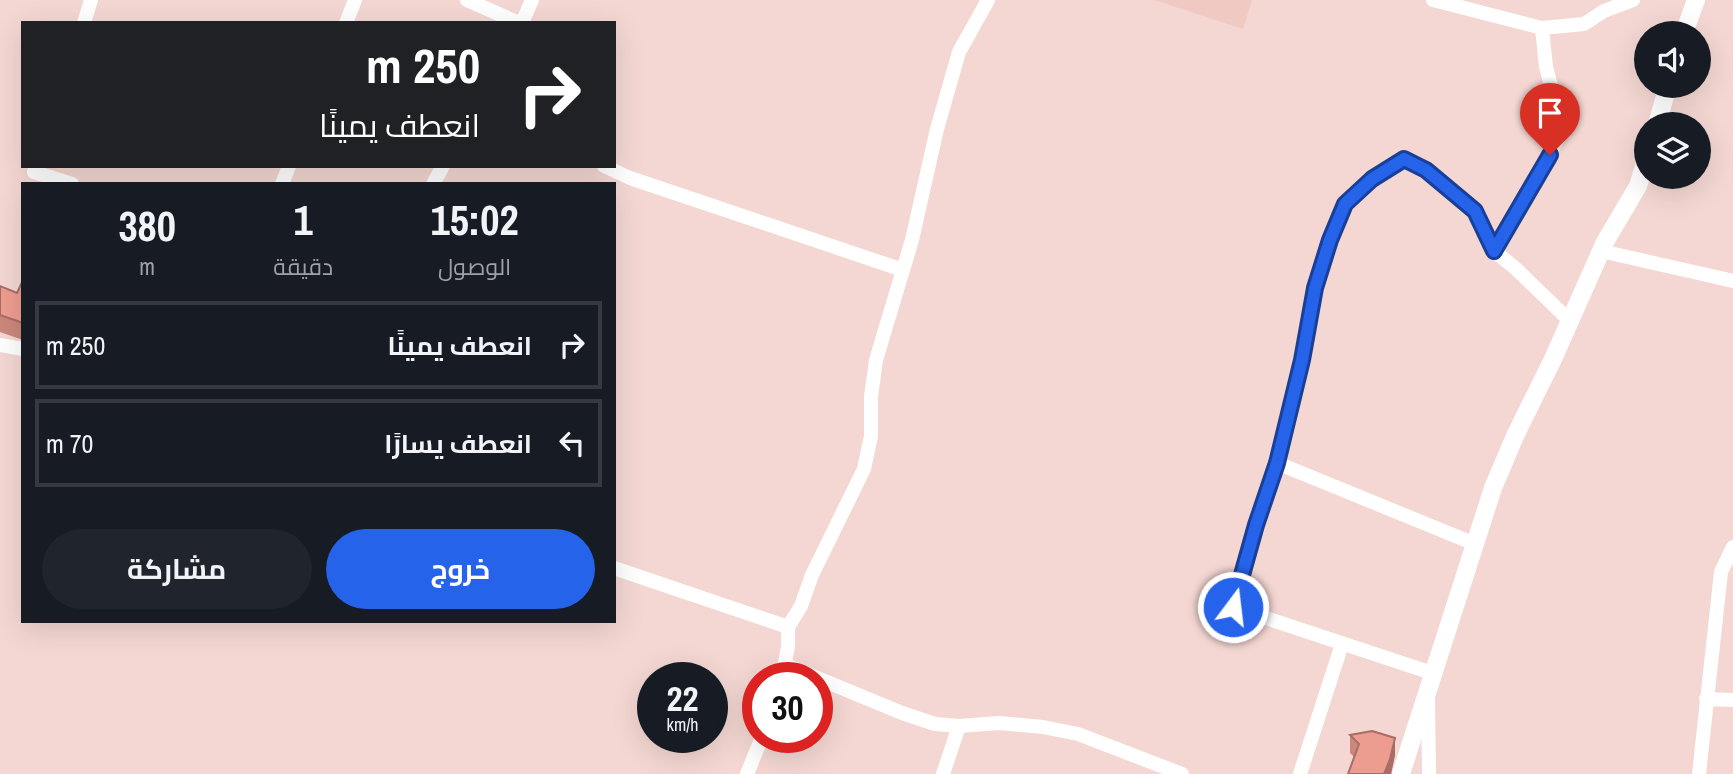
<!DOCTYPE html>
<html lang="ar">
<meta charset="utf-8">
<style>
:root{--surface:#171b24;--page:#20242c;--text:#f1f3f6;--muted:#9ea1a6;--line:#363941;--accent:#2563eb}
body{margin:0;font-family:"Archivo Narrow",Cairo,sans-serif;background:var(--page);color:var(--text);direction:rtl;height:100vh;display:flex;flex-direction:column;font-size:26px;white-space:nowrap}
*{box-sizing:border-box;margin:0}
p{font-size:23px;color:var(--muted)}
.icon{flex:none;width:38px;height:38px;fill:none;stroke:currentColor;stroke-width:2;stroke-linecap:round;stroke-linejoin:round}
.map{position:relative;flex:1;overflow:hidden;direction:ltr}
.drawer{position:absolute;left:21px;top:182px;width:595px;height:441px;display:flex;flex-direction:column;background:var(--surface);border-radius:0px;box-shadow:0 7px 28px #0002;direction:rtl}
.drawer>*{flex:none}
.guide{position:absolute;left:21px;top:21px;width:595px;height:147px;border-radius:0px;box-shadow:0 7px 28px #0002;direction:rtl;background:#202124;color:#fff;overflow:hidden}
.controls{position:absolute;left:1634px;top:21px;display:grid;gap:14px}
.controls a{display:grid;place-items:center;width:77px;height:77px;border-radius:50%;background:var(--surface);box-shadow:0 7px 28px #0002;font-size:35px}
.speed{position:absolute;left:637px;top:662px;display:flex;gap:14px;font-size:35px;font-weight:700;text-align:center}
.speed>*{display:grid;place-content:center;width:91px;height:91px;border-radius:50%;background:var(--surface);box-shadow:0 7px 28px #0002;line-height:1}
.speed small{font-size:18px;font-weight:400}
.speed .limit{border:10px solid #d22;background:#fff;color:#111}
.pin{position:absolute;display:grid;place-items:center;width:60px;height:60px;color:#fff;margin:-72px -30px;border-radius:50% 50% 50% 0;rotate:-45deg;box-shadow:0 0 7px #0007}
.pin .icon{rotate:45deg}
.me{position:absolute;width:77px;margin:-38px;rotate:15deg;stroke-linejoin:round;filter:drop-shadow(0 0 5px #0008)}
.turn{display:flex;align-items:center;gap:24px;height:147px;padding:0 21px;font-size:32px}
.turn .icon{width:91px;height:91px;stroke-width:2.5}
.turn b{display:block;font-size:49px;line-height:60px}
.eta{display:flex;justify-content:space-evenly;align-items:center;height:119px;text-align:center}
.eta b{font-size:42px;font-weight:700;line-height:49px}
.action{display:flex;gap:14px;margin-top:auto;padding:14px 21px}
.action a{flex:1;height:80px;border-radius:42px;background:var(--accent);color:#fff;font-size:28px;font-weight:700;line-height:80px;text-align:center}
.action a+a{background:var(--page);color:var(--text)}
ul{padding:0;list-style:none}
li{display:flex;align-items:center;gap:21px;height:88px;margin:0 14px 10px;padding:0 7px;border:4px solid var(--line);border-radius:0px}
li div{flex:1}
li b{display:block;font-size:26px}
li em{font-style:normal}
.map>svg:first-child{display:block}
.built{fill:#efc9c2}
.lines{fill:none;stroke-linecap:round;stroke-linejoin:round}
.minor{stroke:#fff;stroke-width:14}
.tertiary{stroke:#fff;stroke-width:18}
.wall{fill:#cc877c}
.shaded-wall{fill:#a66e65}
.building{fill:#ed9d90;stroke:#a66e65;stroke-width:2}
.route-casing{stroke:#184099;stroke-width:18}
.route{stroke:#2563eb;stroke-width:12}
</style>
<div class="map">
<svg width="1733" height="774" viewBox="0 0 1733 774">
<rect width="100%" height="100%" fill="#f4d7d2"/>
<path class="built" d="M1154,0H1252L1243,29Z"/>
<g class="lines">
<path class="minor" d="M467,0L519,23
M1433,0L1542,28L1584,24L1604,11L1633,0
M84,23L91,0
M346,23L355,0
M522,23L532,0
M36,166L34,172L72,184
M604,166L630,178L903,270
M282,184L289,166
M433,184L443,166
M1494,251L1563,130L1546,67L1542,28
M1601,251L1733,281
M0,345L23,349
M1277,463L1302,360L1315,288L1330,240L1345,204L1372,179L1404,159L1426,170L1475,211L1494,251L1514,267L1570,321
M614,568L788,627
M786,665L902,713L935,724L959,726L999,723L1043,727L1078,734L1182,774
M1432,673L1233,607L1256,525L1277,463L1475,544
M782,677L788,647V627L801,606L812,575L864,469L871,436V397L876,360L912,240L937,129L959,52L988,0
M1428,698L1429,774
M1706,699L1733,700
M747,774L762,737
M943,774L959,726
M1300,774L1342,644
M1699,774L1721,572L1733,547"/>
<path class="tertiary" d="M1684,33L1696,0
M1657,124L1668,86
M1401,774L1493,488L1515,436L1553,359L1605,242L1638,186L1647,157"/>
</g>
<path class="wall" d="M23,280V340L0,332V286L17,293Z
M1350,735L1395,755L1391,774H1348L1354,757L1350,753Z"/>
<path class="shaded-wall" d="M1395,738V755L1391,774H1384Z"/>
<path class="building" d="M23,280V323L0,315V286L17,293Z
M1372,731L1395,738L1390,759L1384,774H1348L1359,744L1350,735Z"/>
<g class="lines">
<defs>
<path id="route" d="M1233,607L1256,525L1277,463L1302,360L1315,288L1330,240L1345,204L1372,179L1404,159L1426,170L1475,211L1494,251L1550,155"/>
</defs>
<use href="#route" class="route-casing"/>
<use href="#route" class="route"/>
</g>
</svg>
<div class="controls">
<a><svg class="icon" aria-label="sound" viewBox="0 0 24 24"><path d="M4 9h4l5-4v14l-5-4H4zM17 9q2 3 0 6"/></svg></a>
<a><svg class="icon" aria-label="layers" viewBox="0 0 24 24"><path d="M12 4l9 5-9 5-9-5zM3 14l9 5 9-5"/></svg></a>
</div>
<div class="speed"><div>22<small>km/h</small></div><div class="limit">30</div></div>
<div class="pin" style="left:1550px;top:155px;background:#d93025"><svg class="icon" aria-label="arrive" viewBox="0 0 24 24"><path d="M6 21V4h12l-3 4 3 4H6"/></svg></div>
<svg class="me" style="left:1233px;top:607px" viewBox="-20 -20 40 40"><circle r="17" fill="#2563eb" stroke="#fff" stroke-width="3"/><path d="M0-11L8 9 0 5-8 9z" fill="#fff"/></svg>
<div class="guide">
<div class="turn"><svg class="icon" aria-label="right" viewBox="0 0 24 24"><path d="M7 20v-9h11M14 6l5 5-5 5"/></svg><div><b>250 m</b>انعطف يمينًا</div></div>
</div>
<section class="drawer">
<div class="eta">
<div><b>15:02</b><p>الوصول</p></div>
<div><b>1</b><p>دقيقة</p></div>
<div><b>380</b><p>m</p></div>
</div>
<ul>
<li><svg class="icon" aria-label="right" viewBox="0 0 24 24"><path d="M7 20v-9h11M14 6l5 5-5 5"/></svg><div><b>انعطف يمينًا</b></div><em>250 m</em></li>
<li><svg class="icon" aria-label="left" viewBox="0 0 24 24"><path d="M17 20v-9H6M10 6l-5 5 5 5"/></svg><div><b>انعطف يسارًا</b></div><em>70 m</em></li>
</ul>
<div class="action"><a>خروج</a><a>مشاركة</a></div>
</section>
</div>
